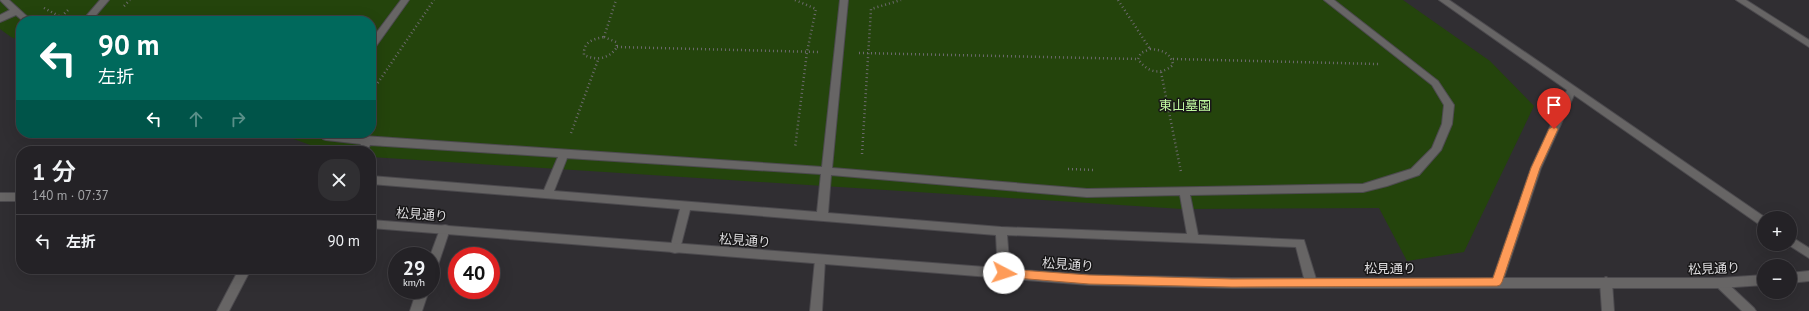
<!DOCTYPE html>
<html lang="ja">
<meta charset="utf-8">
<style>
:root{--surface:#242226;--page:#302f32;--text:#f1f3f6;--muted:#a3a4a7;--line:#413f43}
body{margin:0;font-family:"PT Sans","Noto Sans JP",sans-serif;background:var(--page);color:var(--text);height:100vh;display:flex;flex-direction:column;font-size:15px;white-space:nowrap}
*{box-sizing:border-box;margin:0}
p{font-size:13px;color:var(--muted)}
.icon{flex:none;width:22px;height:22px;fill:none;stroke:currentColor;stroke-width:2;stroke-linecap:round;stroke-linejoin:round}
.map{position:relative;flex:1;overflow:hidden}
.drawer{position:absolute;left:16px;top:146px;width:360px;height:128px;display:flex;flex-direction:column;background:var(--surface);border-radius:16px;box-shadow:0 4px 16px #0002,0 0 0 1px var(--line)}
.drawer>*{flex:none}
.hud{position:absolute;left:16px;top:16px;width:360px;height:122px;border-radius:16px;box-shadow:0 4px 16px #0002,0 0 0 1px var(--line);background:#00695c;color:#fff;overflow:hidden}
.fabs{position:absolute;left:1757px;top:211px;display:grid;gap:8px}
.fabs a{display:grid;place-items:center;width:40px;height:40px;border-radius:50%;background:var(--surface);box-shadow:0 4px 16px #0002,0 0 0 1px var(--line);font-size:20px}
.speed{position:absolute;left:388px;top:247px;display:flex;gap:8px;font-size:20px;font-weight:700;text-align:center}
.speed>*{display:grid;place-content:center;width:52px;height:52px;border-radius:50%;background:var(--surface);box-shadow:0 4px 16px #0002,0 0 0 1px var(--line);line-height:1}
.speed small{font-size:10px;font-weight:400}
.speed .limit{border:6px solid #d22;background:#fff;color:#111}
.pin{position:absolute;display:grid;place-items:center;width:34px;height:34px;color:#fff;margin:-41px -17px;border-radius:50% 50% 50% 0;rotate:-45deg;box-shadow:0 0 4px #0007}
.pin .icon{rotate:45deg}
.me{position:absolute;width:44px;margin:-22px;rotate:95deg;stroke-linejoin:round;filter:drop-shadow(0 0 3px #0008)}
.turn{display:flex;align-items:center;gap:14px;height:84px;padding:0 16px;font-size:18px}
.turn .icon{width:52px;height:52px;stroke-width:2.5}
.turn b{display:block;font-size:28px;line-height:34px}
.lanes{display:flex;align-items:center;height:38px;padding:0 16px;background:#0003;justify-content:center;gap:20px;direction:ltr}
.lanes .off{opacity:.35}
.round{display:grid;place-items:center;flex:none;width:42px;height:42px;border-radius:16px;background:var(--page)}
.headline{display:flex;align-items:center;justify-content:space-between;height:68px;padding:0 16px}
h1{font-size:24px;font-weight:600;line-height:30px}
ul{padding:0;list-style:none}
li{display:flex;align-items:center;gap:12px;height:52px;padding:0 16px;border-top:1px solid var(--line)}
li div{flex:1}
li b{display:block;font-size:15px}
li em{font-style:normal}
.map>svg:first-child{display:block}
.green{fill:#24440c}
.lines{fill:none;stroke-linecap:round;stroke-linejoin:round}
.service-casing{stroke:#4c4a4e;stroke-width:2}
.minor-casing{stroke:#4c4a4e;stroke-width:2}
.tertiary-casing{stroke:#4c4a4e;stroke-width:2}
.path{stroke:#6c6a6d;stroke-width:2.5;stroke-dasharray:1 3;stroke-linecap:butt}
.service{fill:#676565;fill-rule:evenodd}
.minor{fill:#676565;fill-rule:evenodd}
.tertiary{fill:#676565;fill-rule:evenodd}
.route{fill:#fe9b58;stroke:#a56539}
.labels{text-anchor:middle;stroke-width:3;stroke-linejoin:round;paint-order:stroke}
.park-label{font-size:13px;fill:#bff89f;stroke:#181718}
.street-label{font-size:13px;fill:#dedddf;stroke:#181718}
</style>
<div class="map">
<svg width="1809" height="311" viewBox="0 0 1809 311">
<rect width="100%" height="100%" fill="#302e32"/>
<path class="green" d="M0,0H1403L1490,61L1534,106L1464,252L1407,261L1379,208L1182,209L371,157V151H327L277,133H371V21H21V41L11,37L0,29Z"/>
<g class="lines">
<defs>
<path id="service" d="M0,0H9L32,21H23L16,15L0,22V15L10,10Z
M100,0H109L91,21H82Z
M401,0H409L374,49L371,50V40Z
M840,0H848L832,168L1087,189L1363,184L1411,169L1432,148L1442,124L1444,105L1432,85L1324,0H1334L1438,81L1454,105L1452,124L1441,150L1419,175L1387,186L1363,192L1190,195L1198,235L1304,240L1317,282L1315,285L1311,287L1307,285L1305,282L1296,247L1007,235L1010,273L1008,276L1004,278L1000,276L998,273L996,235L690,210L680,249L679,252L675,253L671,252L670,249L680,209L371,184V176L544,190L558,157L370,145L367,151H357L361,144L326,140L323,139L319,133L822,167ZM567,158L821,174L817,212L554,191ZM831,175L1087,197L1180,195L1187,234L1001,227L828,213Z
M1736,0H1746L1809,40V47Z"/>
<path id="minor" d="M445,225L449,226L450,229L437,268L435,271L431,273L430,256L440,229L441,226Z
M820,256L824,257L825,260L822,311H810L815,260L816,257Z
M239,269H251L229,311H217Z
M1606,277L1610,279L1612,282L1614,311H1602L1600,282L1602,279Z
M1720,278L1724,280L1754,308L1756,311H1742L1716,286L1714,283L1716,280Z
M417,290H429L422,311H410Z"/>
<path id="tertiary" d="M1439,0H1449L1766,218H1764V226L1760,225L1574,95L1541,168L1504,278H1720L1764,275V285L1720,288H1232L1089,285L371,228V220L1089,275L1232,278H1493L1531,168L1567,90Z
M0,193H21V201H0Z
M1790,236L1809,248V258L1787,244H1790Z
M1809,271V281L1790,283V273Z"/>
</defs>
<use href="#service" class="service-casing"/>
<use href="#minor" class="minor-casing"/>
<use href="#tertiary" class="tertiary-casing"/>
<path class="path" d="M795,0L816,9L807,52L795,148
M1118,0L1150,49
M124,6L130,0
M44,8L61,17L69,9
M604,37L616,42L617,47C609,59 597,61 584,55C583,42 593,39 604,37Z
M604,37L616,0
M617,47L818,52
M1150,49C1161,50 1171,52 1173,65C1160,76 1147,72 1138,59L1141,53Z
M859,53L1138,59
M1173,59L1378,64
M1161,72L1181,172
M371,93L434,0
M571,133L598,60
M862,154L871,9L901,0
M1068,169L1095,170"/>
<use href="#service" class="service"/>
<use href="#minor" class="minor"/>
<use href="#tertiary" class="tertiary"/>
</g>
<path class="route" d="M1554,126L1558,129L1540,168L1502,282L1500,285L1497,286L1232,287L1089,284L1004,277L1000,276L998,273L1000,270L1004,269L1089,275L1232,279L1493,278L1531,168L1549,129Z"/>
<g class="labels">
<g class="park-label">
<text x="1185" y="110">東山墓園</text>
</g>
<g class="street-label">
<text transform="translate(422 214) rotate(4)" y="5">松見通り</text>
<text transform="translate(745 240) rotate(4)" y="5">松見通り</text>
<text transform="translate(1068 264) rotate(4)" y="5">松見通り</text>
<text x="1390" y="273">松見通り</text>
<text transform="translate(1714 268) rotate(-2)" y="5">松見通り</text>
</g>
</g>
</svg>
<div class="fabs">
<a>+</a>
<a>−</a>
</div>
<div class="speed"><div>29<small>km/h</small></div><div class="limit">40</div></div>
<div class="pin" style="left:1554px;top:129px;background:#d93025"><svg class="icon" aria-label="arrive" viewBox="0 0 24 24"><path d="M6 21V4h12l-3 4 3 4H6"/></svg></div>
<svg class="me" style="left:1004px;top:273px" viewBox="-20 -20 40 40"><circle r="19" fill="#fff"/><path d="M0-13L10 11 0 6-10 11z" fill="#fe9b58"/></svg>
<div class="hud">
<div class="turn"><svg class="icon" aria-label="left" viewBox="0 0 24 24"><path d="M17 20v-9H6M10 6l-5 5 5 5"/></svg><div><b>90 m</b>左折</div></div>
<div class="lanes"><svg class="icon" aria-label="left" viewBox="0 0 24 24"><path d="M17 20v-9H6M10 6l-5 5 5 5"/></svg><svg class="icon off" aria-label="ahead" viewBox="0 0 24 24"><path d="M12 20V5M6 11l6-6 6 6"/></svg><svg class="icon off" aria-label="right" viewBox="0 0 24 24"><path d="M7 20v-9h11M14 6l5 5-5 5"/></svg></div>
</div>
<section class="drawer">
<div class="headline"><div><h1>1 分</h1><p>140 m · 07:37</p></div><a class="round"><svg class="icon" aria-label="close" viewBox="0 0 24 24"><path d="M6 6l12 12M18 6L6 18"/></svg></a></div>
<ul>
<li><svg class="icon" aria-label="left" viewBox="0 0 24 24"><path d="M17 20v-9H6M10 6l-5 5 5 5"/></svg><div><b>左折</b></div><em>90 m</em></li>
</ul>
</section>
</div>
